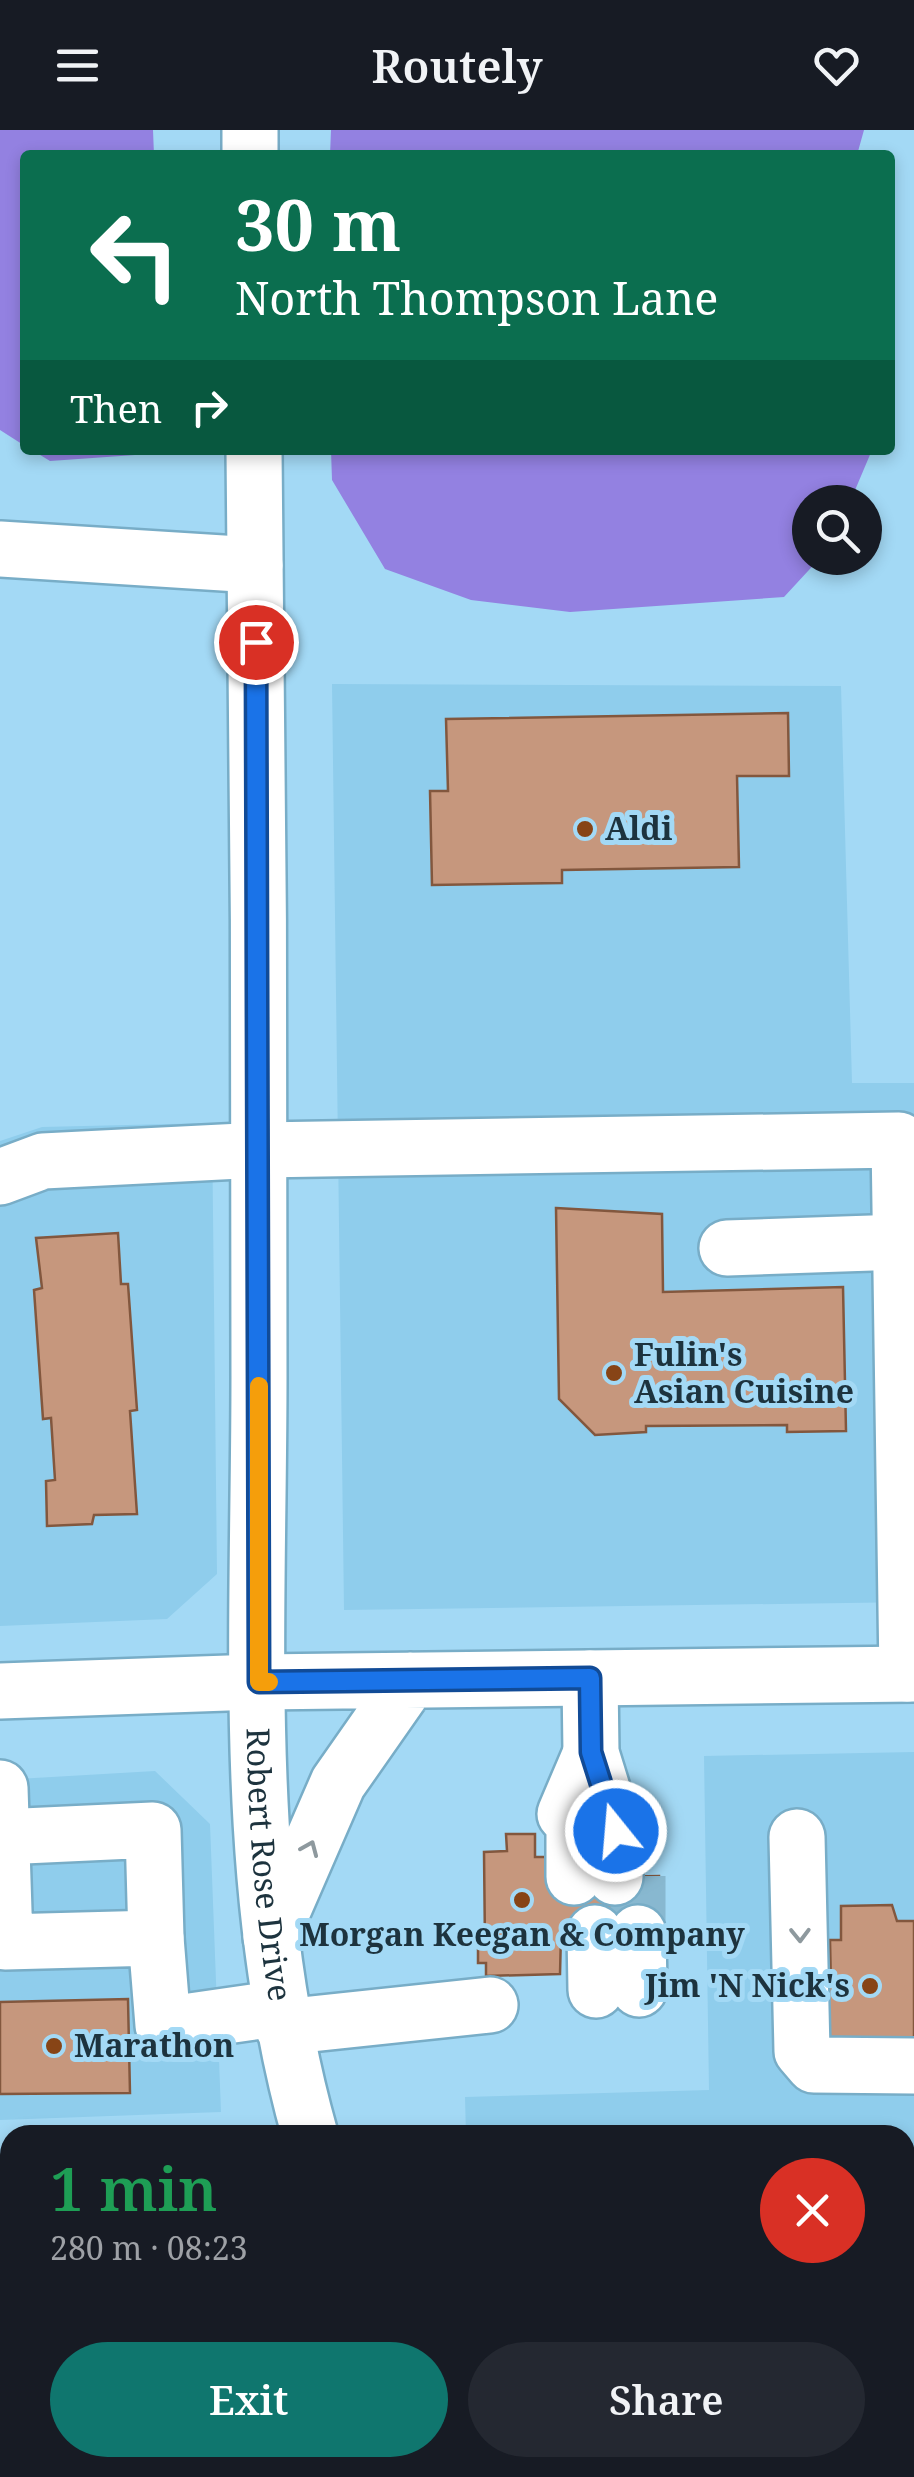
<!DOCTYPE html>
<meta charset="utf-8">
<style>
:root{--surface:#171b24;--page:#242831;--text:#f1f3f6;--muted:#9ea1a6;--accent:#0f766e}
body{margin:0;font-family:"Noto Serif",serif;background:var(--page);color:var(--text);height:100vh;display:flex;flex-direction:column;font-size:38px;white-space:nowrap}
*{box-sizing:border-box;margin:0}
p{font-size:32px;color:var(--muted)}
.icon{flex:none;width:55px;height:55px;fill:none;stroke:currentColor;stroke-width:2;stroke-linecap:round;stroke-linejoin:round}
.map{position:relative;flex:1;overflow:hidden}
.details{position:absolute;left:0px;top:1995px;width:915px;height:352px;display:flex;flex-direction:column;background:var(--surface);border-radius:30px 30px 0 0;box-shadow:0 5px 15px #0003}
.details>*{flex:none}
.hud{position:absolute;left:20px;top:20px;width:875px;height:305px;border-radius:10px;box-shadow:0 5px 15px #0003;background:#0b6e4f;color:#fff;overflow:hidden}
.fabs{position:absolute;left:792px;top:355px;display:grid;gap:20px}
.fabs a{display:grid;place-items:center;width:90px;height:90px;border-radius:50%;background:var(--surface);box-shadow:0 5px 15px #0003;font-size:50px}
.pin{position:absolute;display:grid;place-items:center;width:85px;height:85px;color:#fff;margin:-42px;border:5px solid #fff;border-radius:50%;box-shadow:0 2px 10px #0007}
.me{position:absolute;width:110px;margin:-55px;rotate:343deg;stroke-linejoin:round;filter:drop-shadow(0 0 8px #0008)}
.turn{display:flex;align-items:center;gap:35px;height:210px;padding:0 50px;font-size:45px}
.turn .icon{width:130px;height:130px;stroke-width:2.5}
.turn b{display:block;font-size:70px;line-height:85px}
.then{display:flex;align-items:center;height:95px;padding:0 50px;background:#0003;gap:20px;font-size:38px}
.round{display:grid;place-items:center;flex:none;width:105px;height:105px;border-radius:52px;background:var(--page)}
.head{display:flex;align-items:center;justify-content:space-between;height:170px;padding:0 50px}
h1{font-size:60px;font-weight:600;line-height:75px;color:#1e9e55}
.button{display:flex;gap:20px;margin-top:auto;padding:20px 50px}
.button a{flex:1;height:115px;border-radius:60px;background:var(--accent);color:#fff;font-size:40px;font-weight:600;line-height:115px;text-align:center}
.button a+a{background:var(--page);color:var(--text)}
header{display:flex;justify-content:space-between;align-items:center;height:130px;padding:0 50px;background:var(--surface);font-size:45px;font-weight:600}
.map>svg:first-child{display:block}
.built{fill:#8fcdec}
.water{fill:#9381e1}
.building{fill:#c6977d;stroke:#82573e;stroke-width:2.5}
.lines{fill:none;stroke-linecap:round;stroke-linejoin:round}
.minor-tunnel{stroke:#88b8d0;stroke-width:55;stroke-dasharray:55 28;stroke-linecap:butt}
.minor-casing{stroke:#78adc7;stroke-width:60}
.major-casing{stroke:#78adc7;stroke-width:60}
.minor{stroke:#fff;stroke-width:55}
.major{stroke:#fff;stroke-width:55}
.oneway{stroke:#8e999e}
.route-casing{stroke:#114b97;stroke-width:25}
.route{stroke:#1a73e8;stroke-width:18}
.slow{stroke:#f59e0b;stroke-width:18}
.poi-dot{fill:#874416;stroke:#a3d9f5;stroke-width:4}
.labels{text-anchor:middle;stroke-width:10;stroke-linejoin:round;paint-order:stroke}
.poi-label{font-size:32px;font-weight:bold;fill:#1d333e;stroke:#a3d9f5;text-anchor:start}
.street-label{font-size:32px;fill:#1d333e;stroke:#a3d9f5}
</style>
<header><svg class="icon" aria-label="menu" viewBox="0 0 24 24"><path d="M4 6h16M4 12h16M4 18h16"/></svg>Routely<svg class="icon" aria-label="heart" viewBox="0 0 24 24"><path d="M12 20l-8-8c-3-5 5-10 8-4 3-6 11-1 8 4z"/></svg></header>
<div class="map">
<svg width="914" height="2347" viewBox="0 0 914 2347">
<rect width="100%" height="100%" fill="#a3d9f5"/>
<path class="built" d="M332,554L841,556L852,953H914V1472L344,1480Z
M212,993L217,1444L167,1489L0,1496V1011L42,997Z
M914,1622V2347H476V2338H905V2005H466L465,1967L709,1960L704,1626Z
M155,1641L210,1694L221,1982L0,1990V1650Z"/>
<path class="water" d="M0,0H153L154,25H25V316L0,300Z
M331,0H864L857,25H330Z
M32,320H137L135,325L50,331Z
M331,320H872L850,372H810V428H820L784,467L570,482L471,470L385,439L332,350Z"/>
<path class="building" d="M788,583L789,646H737L739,737L562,740V753L432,755L430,661H448L446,589Z
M556,1078L662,1084L663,1162L843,1157L846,1301L787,1302V1295L646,1296V1302L595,1305L559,1269Z
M118,1103L121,1154H128L137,1280L130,1281L137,1384L94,1385L92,1394L47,1396L46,1351L55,1350L51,1288L43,1289L34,1160L42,1158L36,1108Z
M506,1704H535V1727H560V1748L659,1746L660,1802L561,1804L560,1844L486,1846V1833H478V1817L485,1816L484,1722L507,1721Z
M892,1775L897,1791H914V1926L829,1927L822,1856H831L830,1810H841V1776Z
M128,1869L130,1963L0,1964V1872Z
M23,2338H251V2347H23Z"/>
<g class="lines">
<path class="minor-tunnel" d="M638,1746V1803"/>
<defs>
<g id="minor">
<path d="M250,0V25"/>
<path id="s1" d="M254,320C258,629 260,937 259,1246C259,1499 240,1759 310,2005"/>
<path d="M0,419L255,435"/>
<path d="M0,1047L43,1031L260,1020L899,1010L907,1544"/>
<path d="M727,1118L901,1112"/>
<path d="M590,1548L591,1623L615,1701V1747"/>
<path d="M0,1658L5,1812L156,1808L163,1895L281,1878"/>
<path d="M565,1684L591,1623"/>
<path d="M574,1699V1747"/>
<path d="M2,1707L153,1700L156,1808"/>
<path d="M797,1707L802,1921L814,1935L914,1936"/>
<path d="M595,1803L596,1860"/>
<path d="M638,1803L639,1859"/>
<path d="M283,1897L490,1875"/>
<path d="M905,2319L914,2314"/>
<path d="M390,2338L391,2347"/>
<path d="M857,2347L874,2338"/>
</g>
<path id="major" d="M0,1561L259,1552L914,1544
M271,1807L338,1653L410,1550"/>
</defs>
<use href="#minor" class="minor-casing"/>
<use href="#major" class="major-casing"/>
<use href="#minor" class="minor"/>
<use href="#major" class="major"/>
</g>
<defs><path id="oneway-chevron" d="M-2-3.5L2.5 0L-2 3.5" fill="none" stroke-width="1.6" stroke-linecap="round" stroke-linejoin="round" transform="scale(2.5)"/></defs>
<g class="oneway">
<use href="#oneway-chevron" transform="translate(310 1718) rotate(-67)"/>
<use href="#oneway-chevron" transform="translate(800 1805) rotate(89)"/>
</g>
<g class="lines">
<defs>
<path id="route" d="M256,512L259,1552L590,1548L591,1622L616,1701"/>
</defs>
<use href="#route" class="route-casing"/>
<use href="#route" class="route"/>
<path class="slow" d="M259,1256V1552H269"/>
</g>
<g class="poi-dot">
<circle cx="585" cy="699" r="10"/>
<circle cx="614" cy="1243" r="10"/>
<circle cx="522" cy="1770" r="10"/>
<circle cx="870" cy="1856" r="10"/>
<circle cx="54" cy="1916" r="10"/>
</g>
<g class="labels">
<g class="poi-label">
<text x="605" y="710">Aldi</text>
<text x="634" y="1236">Fulin's<tspan x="634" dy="37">Asian Cuisine</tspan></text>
<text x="522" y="1816" text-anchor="middle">Morgan Keegan &amp; Company</text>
<text x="850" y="1867" text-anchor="end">Jim 'N Nick's</text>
<text x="74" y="1927">Marathon</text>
</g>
<g class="street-label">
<text dy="11" stroke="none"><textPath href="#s1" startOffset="1415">Robert Rose Drive</textPath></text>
</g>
</g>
</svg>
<div class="fabs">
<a><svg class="icon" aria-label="search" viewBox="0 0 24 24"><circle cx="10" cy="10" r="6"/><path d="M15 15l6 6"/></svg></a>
</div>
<div class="pin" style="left:256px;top:512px;background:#d93025"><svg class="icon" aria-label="arrive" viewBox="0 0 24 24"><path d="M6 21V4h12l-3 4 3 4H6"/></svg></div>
<svg class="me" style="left:616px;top:1701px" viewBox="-20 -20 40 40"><circle r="17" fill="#1a73e8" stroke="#fff" stroke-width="3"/><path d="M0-11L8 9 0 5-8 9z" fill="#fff"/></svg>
<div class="hud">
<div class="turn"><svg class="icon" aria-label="left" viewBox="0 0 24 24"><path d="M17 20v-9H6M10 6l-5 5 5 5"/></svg><div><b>30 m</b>North Thompson Lane</div></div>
<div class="then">Then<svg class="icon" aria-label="right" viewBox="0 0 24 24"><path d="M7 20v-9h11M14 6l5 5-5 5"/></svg></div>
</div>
<section class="details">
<div class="head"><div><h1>1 min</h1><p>280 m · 08:23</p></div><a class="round" style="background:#d93025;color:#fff"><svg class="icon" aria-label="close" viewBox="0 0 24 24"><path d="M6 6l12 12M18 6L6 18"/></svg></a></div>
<div class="button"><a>Exit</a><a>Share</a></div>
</section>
</div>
